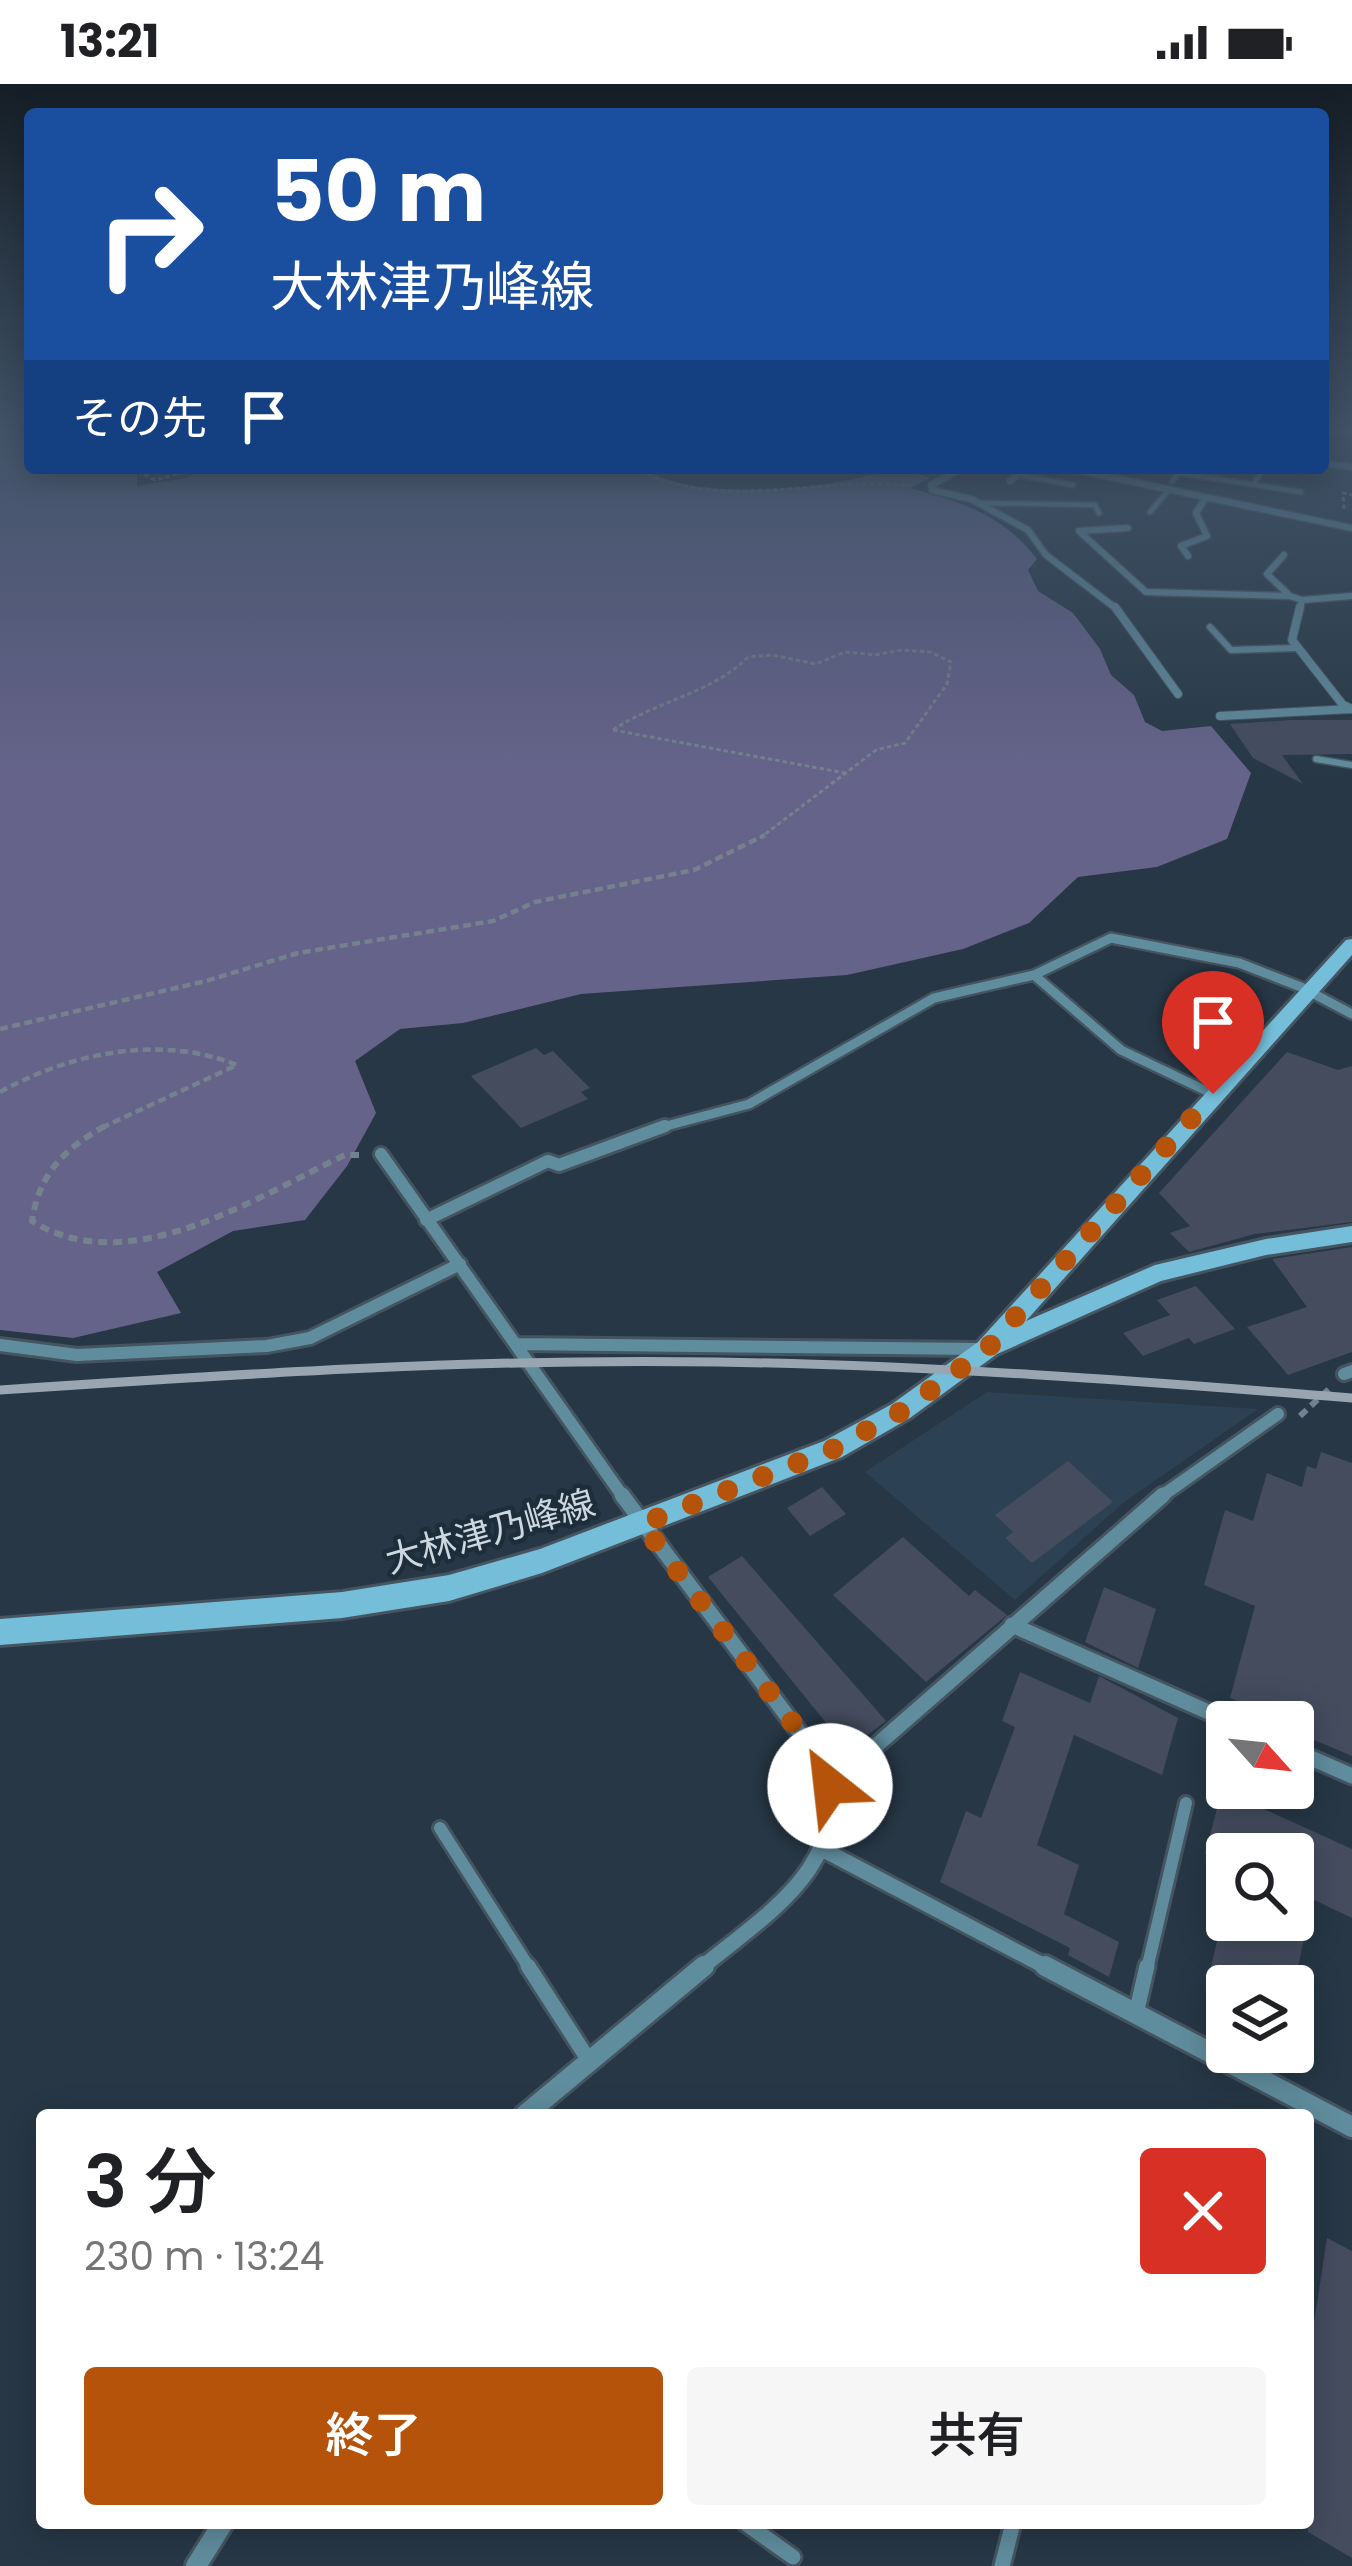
<!DOCTYPE html>
<html lang="ja">
<meta charset="utf-8">
<style>
:root{--surface:#fff;--page:#f6f6f6;--text:#202124;--muted:#757577;--accent:#b45309}
body{margin:0;font-family:Poppins,"Noto Sans JP",sans-serif;background:var(--page);color:var(--text);height:100vh;display:flex;flex-direction:column;font-size:45px;white-space:nowrap}
*{box-sizing:border-box;margin:0}
p{font-size:39px;color:var(--muted)}
.icon{flex:none;width:66px;height:66px;fill:none;stroke:currentColor;stroke-width:2;stroke-linecap:round;stroke-linejoin:round}
.map{position:relative;flex:1;overflow:hidden}
.sheet{position:absolute;left:36px;top:2025px;width:1278px;height:420px;display:flex;flex-direction:column;background:var(--surface);border-radius:12px;box-shadow:0 6px 30px #0003}
.sheet>*{flex:none}
.banner{position:absolute;left:24px;top:24px;width:1305px;height:366px;border-radius:12px;box-shadow:0 6px 30px #0003;background:#1a4fa0;color:#fff;overflow:hidden}
.needle{width:78px;rotate:117deg}
.tools{position:absolute;left:1206px;top:1617px;display:grid;gap:24px}
.tools a{display:grid;place-items:center;width:108px;height:108px;border-radius:12px;background:var(--surface);box-shadow:0 6px 30px #0003;font-size:60px}
.pin{position:absolute;display:grid;place-items:center;width:102px;height:102px;color:#fff;margin:-123px -51px;border-radius:50% 50% 50% 0;rotate:-45deg;box-shadow:0 0 12px #0007}
.pin .icon{rotate:45deg}
.me{position:absolute;width:132px;margin:-66px;rotate:331deg;stroke-linejoin:round;filter:drop-shadow(0 0 9px #0008)}
.turn{display:flex;align-items:center;gap:42px;height:252px;padding:0 48px;font-size:54px}
.turn .icon{width:156px;height:156px;stroke-width:2.5}
.turn b{display:block;font-size:84px;line-height:102px}
.then{display:flex;align-items:center;height:114px;padding:0 48px;background:#0003;gap:24px;font-size:45px}
.round{display:grid;place-items:center;flex:none;width:126px;height:126px;border-radius:12px;background:var(--page)}
.summary{display:flex;align-items:center;justify-content:space-between;height:204px;padding:0 48px}
h1{font-size:72px;font-weight:600;line-height:90px}
.action{display:flex;gap:24px;margin-top:auto;padding:24px 48px}
.action a{flex:1;height:138px;border-radius:12px;background:var(--accent);color:#fff;font-size:48px;font-weight:600;line-height:138px;text-align:center}
.action a+a{background:var(--page);color:var(--text)}
.status{display:flex;justify-content:space-between;align-items:center;height:84px;padding:0 60px;background:var(--surface);direction:ltr}
.status svg{height:33px;fill:currentColor}
.map>svg:first-child{display:block}
.built{fill:#2c4154}
.forest{fill:#66638a}
.building{fill:#444c5e}
.lines{fill:none;stroke-linecap:round;stroke-linejoin:round}
.service-far3-casing{stroke:#455461;stroke-width:8}
.service-far2-casing{stroke:#455461;stroke-width:9}
.service-far1-casing{stroke:#455461;stroke-width:18}
.service-casing{stroke:#455461;stroke-width:21}
.minor-far5-casing{stroke:#455461;stroke-width:9}
.minor-far4-casing{stroke:#455461;stroke-width:10}
.minor-far3-casing{stroke:#455461;stroke-width:14}
.minor-far2-casing{stroke:#455461;stroke-width:18}
.minor-far1-casing{stroke:#455461;stroke-width:21}
.minor-casing{stroke:#455461;stroke-width:26}
.secondary-casing{stroke:#455461;stroke-width:6}
.path-far2{stroke:#75828e;stroke-width:3;stroke-dasharray:4.5 3;stroke-linecap:butt}
.path-far1{stroke:#75828e;stroke-width:4.5;stroke-dasharray:8 4.5;stroke-linecap:butt}
.path{stroke:#75828e;stroke-width:6;stroke-dasharray:9 6;stroke-linecap:butt}
.service-far3{stroke:#608d9d;stroke-width:4.5}
.service-far2{stroke:#608d9d;stroke-width:6}
.service-far1{stroke:#608d9d;stroke-width:12}
.service{stroke:#608d9d;stroke-width:15}
.minor-far5{stroke:#608d9d;stroke-width:6}
.minor-far4{stroke:#608d9d;stroke-width:8}
.minor-far3{stroke:#608d9d;stroke-width:9}
.minor-far2{stroke:#608d9d;stroke-width:12}
.minor-far1{stroke:#608d9d;stroke-width:15}
.minor{stroke:#608d9d;stroke-width:20}
.secondary{fill:#75bed9;fill-rule:evenodd}
.rail{stroke:#99a5b0;stroke-width:9}
.route{stroke:#b45309;stroke-width:21;stroke-dasharray:0 37.8}
.labels{text-anchor:middle;stroke-width:9;stroke-linejoin:round;paint-order:stroke}
.street-label{font-size:36px;fill:#cdd7e0;stroke:#1d2d3a}
</style>
<div class="status"><b>13:21</b><svg viewBox="0 0 49 12"><path d="M0 12V9h3v3zM5 12V6h3v6zM10 12V3h3v9zM15 12V0h3v12zM26 1h20v11H26zM47 4h2v5h-2z"/></svg></div>
<div class="map">
<svg width="1352" height="2482" viewBox="0 0 1352 2482">
<rect width="100%" height="100%" fill="#273745"/>
<path class="built" d="M987,1308L1258,1325L1123,1419L1015,1516L865,1388Z"/>
<path class="forest" d="M0,345L30,346V384H137V402L187,394L203,384H645C682,414 792,407 839,398C873,392 896,382 930,394L910,404C962,418 1003,431 1037,475L1028,486L1038,507L1073,529L1100,565L1111,591L1134,611L1145,638L1162,647L1211,642L1251,689L1227,755L1157,783L1078,793L1029,839L963,865L847,891L581,910L463,939L400,945L355,977L376,1029L347,1082L305,1136L233,1147L157,1188L181,1229L73,1254L0,1246Z"/>
<path class="building" d="M1292,636H1352V670L1282,671L1303,700L1253,674L1230,640Z
M536,964L544,971L553,967L590,1004L581,1008L588,1015L521,1044L471,992Z
M1287,968L1338,986L1352,982V1138L1255,1150L1189,1168L1170,1149L1190,1142L1159,1109Z
M1352,1163V1268L1288,1291L1247,1243L1307,1223L1272,1175Z
M1196,1202L1235,1245L1194,1260L1189,1254L1143,1272L1123,1249L1170,1231L1157,1216Z
M1321,1368L1352,1379V1672L1293,1647V1638L1242,1635L1237,1628L1240,1618L1230,1614L1255,1522L1204,1501L1225,1426L1253,1437L1267,1389L1302,1403L1307,1382L1316,1385Z
M1068,1377L1113,1418L1032,1479L1005,1454L1013,1448L995,1431Z
M822,1403L846,1430L810,1452L787,1424Z
M903,1453L969,1512L975,1506L1007,1531L926,1598L833,1511Z
M742,1472L886,1637L848,1666L708,1493Z
M1104,1503L1156,1525L1138,1584L1085,1558Z
M1020,1588L1090,1619L1099,1592L1178,1634L1162,1691L1074,1651L1037,1761L1079,1781L1064,1830L1119,1858L1109,1893L1068,1871L1070,1864L940,1798L966,1727L981,1734L1015,1643L1002,1637Z
M1222,1706L1352,1765V1834L1293,1806V1770H1205Z
M1222,1836H1308L1294,1902H1240L1210,1887Z
M1327,2154L1352,2167V2474L1308,2448V2278Z"/>
<g class="lines">
<defs>
<path id="service-far3" d="M1019,391L1073,401
M1172,397L1179,389L1301,408
M1253,400L1265,384
M981,419L1095,421L1099,429
M1150,428L1167,408"/>
<path id="service-far2" d="M1210,543L1231,566L1298,564
M1316,675L1352,681"/>
<path id="service-far1" d="M440,1744L530,1885
M1147,1885L1186,1719"/>
<path id="service" d="M528,1882L588,1975
M1136,1930L1147,1882
M745,2439L793,2473
M1002,2482L1013,2439"/>
<path id="minor-far5" d="M1323,346L1352,350
M1323,379L1352,383
M1067,384L1352,444
M1010,397L1027,384
M932,406L971,415L1028,446L1046,471L1118,526
M932,406L931,401L963,384
M1128,444L1079,447L1146,508L1290,512L1302,516L1300,526
M1284,471L1267,490L1290,512
M1188,472L1181,462L1207,452L1196,429L1205,415
M1302,516L1352,512"/>
<path id="minor-far4" d="M1115,523L1178,610
M1300,523L1292,556L1343,621L1352,625
M1220,632L1351,625"/>
<path id="minor-far3" d="M1034,891L1121,966L1213,1010
M655,1045L749,1020L934,914L1034,891L1111,854L1239,879L1301,903L1352,930"/>
<path id="minor-far2" d="M381,1070L624,1414
M426,1136L548,1077L559,1081L665,1042
M518,1260L980,1265
M0,1261L77,1271L267,1262L310,1254L460,1180
M1344,1290L1352,1287
M1159,1414L1278,1330"/>
<path id="minor-far1" d="M622,1411L823,1680C855,1780 767,1829 700,1885
M1012,1541L1231,1638
M1293,1666L1352,1692
M830,1702L1163,1411
M822,1765L1050,1885"/>
<path id="minor" d="M1045,1882L1352,2043
M525,2031L704,1882
M196,2482L223,2439"/>
<path id="secondary" d="M1352,855V871L1026,1237L1155,1181L1266,1155L1352,1142V1158L1266,1171L1161,1197L997,1270L910,1334L842,1373L542,1489L449,1517L342,1534L0,1561V1535L342,1508L449,1491L540,1465L824,1357L892,1320L978,1258L1346,856Z"/>
</defs>
<use href="#service-far3" class="service-far3-casing"/>
<use href="#service-far2" class="service-far2-casing"/>
<use href="#service-far1" class="service-far1-casing"/>
<use href="#service" class="service-casing"/>
<use href="#minor-far5" class="minor-far5-casing"/>
<use href="#minor-far4" class="minor-far4-casing"/>
<use href="#minor-far3" class="minor-far3-casing"/>
<use href="#minor-far2" class="minor-far2-casing"/>
<use href="#minor-far1" class="minor-far1-casing"/>
<use href="#minor" class="minor-casing"/>
<use href="#secondary" class="secondary-casing"/>
<path class="path-far2" d="M9,345L30,350
M131,384L155,396L200,384
M634,384C723,431 818,390 913,402
M699,384H719
M1344,425L1343,409L1352,411
M613,646L845,689
M613,646C656,617 711,610 748,573L772,571L816,580L845,568L875,571L902,566L930,568L951,578L947,600L905,659L876,666L760,754"/>
<path class="path-far1" d="M0,945L206,897L298,869L493,837L535,818L694,786L765,751
M0,1008C70,969 161,950 237,981L99,1045"/>
<path class="path" d="M105,1042C64,1065 39,1090 32,1137C129,1198 256,1113 345,1071H359
M1300,1332L1329,1305"/>
<use href="#service-far3" class="service-far3"/>
<use href="#service-far2" class="service-far2"/>
<use href="#service-far1" class="service-far1"/>
<use href="#service" class="service"/>
<use href="#minor-far5" class="minor-far5"/>
<use href="#minor-far4" class="minor-far4"/>
<use href="#minor-far3" class="minor-far3"/>
<use href="#minor-far2" class="minor-far2"/>
<use href="#minor-far1" class="minor-far1"/>
<use href="#minor" class="minor"/>
<use href="#secondary" class="secondary"/>
<path class="rail" d="M0,1306C239,1290 478,1274 717,1278C929,1281 1141,1297 1352,1314"/>
</g>
<linearGradient id="sky" x2="0" y2="1"><stop stop-color="#151e26"/><stop offset="0.5" stop-color="#415368"/><stop offset="1" stop-color="#415368" stop-opacity="0"/></linearGradient>
<rect width="1352" height="692" fill="url(#sky)"/>
<g class="lines">
<path class="route" d="M830,1702L823,1679L642,1440L833,1365L902,1327L987,1265L1213,1010"/>
</g>
<g class="labels">
<g class="street-label">
<text transform="translate(490 1447) rotate(-16)" y="13">大林津乃峰線</text>
</g>
</g>
</svg>
<div class="tools">
<a><svg class="needle" viewBox="-14 -14 28 28"><path d="M0-13l5 13h-10z" fill="#e53935"/><path d="M0 13l5-13h-10z" fill="#757577"/></svg></a>
<a><svg class="icon" aria-label="search" viewBox="0 0 24 24"><circle cx="10" cy="10" r="6"/><path d="M15 15l6 6"/></svg></a>
<a><svg class="icon" aria-label="layers" viewBox="0 0 24 24"><path d="M12 4l9 5-9 5-9-5zM3 14l9 5 9-5"/></svg></a>
</div>
<div class="pin" style="left:1213px;top:1010px;background:#d93025"><svg class="icon" aria-label="arrive" viewBox="0 0 24 24"><path d="M6 21V4h12l-3 4 3 4H6"/></svg></div>
<svg class="me" style="left:830px;top:1702px" viewBox="-20 -20 40 40"><circle r="19" fill="#fff"/><path d="M0-13L10 11 0 6-10 11z" fill="#b45309"/></svg>
<div class="banner">
<div class="turn"><svg class="icon" aria-label="right" viewBox="0 0 24 24"><path d="M7 20v-9h11M14 6l5 5-5 5"/></svg><div><b>50 m</b>大林津乃峰線</div></div>
<div class="then">その先<svg class="icon" aria-label="arrive" viewBox="0 0 24 24"><path d="M6 21V4h12l-3 4 3 4H6"/></svg></div>
</div>
<section class="sheet">
<div class="summary"><div><h1>3 分</h1><p>230 m · 13:24</p></div><a class="round" style="background:#d93025;color:#fff"><svg class="icon" aria-label="close" viewBox="0 0 24 24"><path d="M6 6l12 12M18 6L6 18"/></svg></a></div>
<div class="action"><a>終了</a><a>共有</a></div>
</section>
</div>
